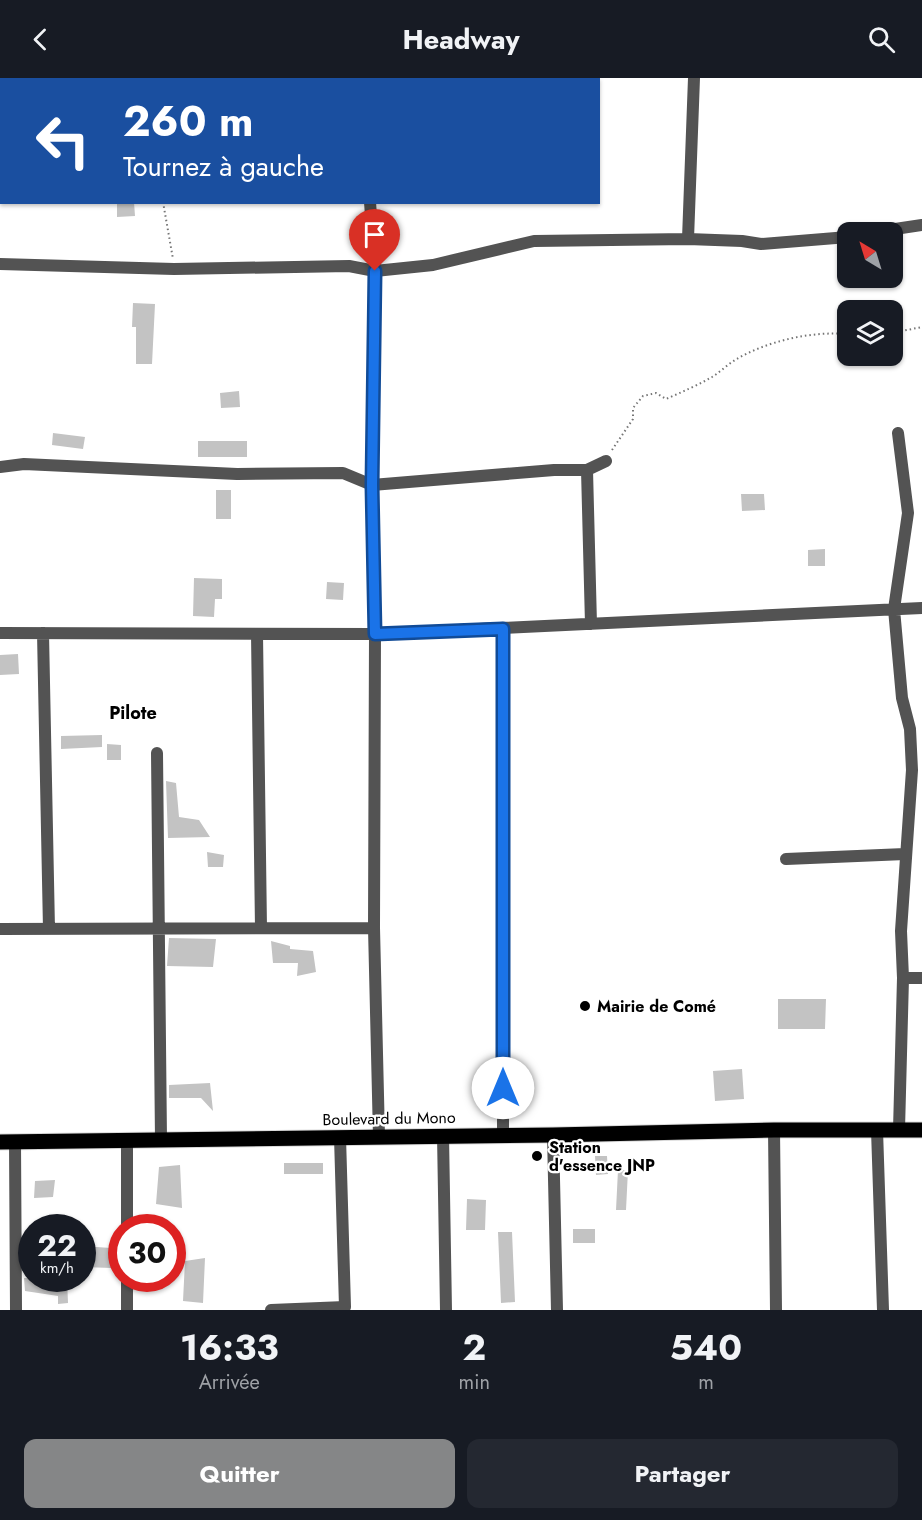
<!DOCTYPE html>
<html lang="fr">
<meta charset="utf-8">
<style>
:root{--surface:#171b24;--page:#242831;--text:#f1f3f6;--muted:#9ea1a6;--accent:#858687}
body{margin:0;font-family:Jost,sans-serif;background:var(--page);color:var(--text);height:100vh;display:flex;flex-direction:column;font-size:22px;white-space:nowrap}
*{box-sizing:border-box;margin:0}
p{font-size:20px;color:var(--muted)}
.icon{flex:none;width:33px;height:33px;fill:none;stroke:currentColor;stroke-width:2;stroke-linecap:round;stroke-linejoin:round}
.map{position:relative;height:1232px;overflow:hidden}
.side{display:flex;flex-direction:column;background:var(--surface);flex:1}
.side>*{flex:none}
.top-card{position:absolute;left:0px;top:0px;width:600px;height:126px;box-shadow:0 2px 4px #0004;background:#1a4fa0;color:#fff;overflow:hidden}
.needle{width:39px;rotate:322deg}
.controls{position:absolute;left:837px;top:144px;display:grid;gap:12px}
.controls a{display:grid;place-items:center;width:66px;height:66px;border-radius:12px;background:var(--surface);box-shadow:0 2px 4px #0004;font-size:30px}
.speed{position:absolute;left:18px;top:1136px;display:flex;gap:12px;font-size:30px;font-weight:700;text-align:center}
.speed>*{display:grid;place-content:center;width:78px;height:78px;border-radius:50%;background:var(--surface);box-shadow:0 2px 4px #0004;line-height:1}
.speed small{font-size:15px;font-weight:400}
.speed .limit{border:9px solid #d22;background:#fff;color:#111}
.pin{position:absolute;display:grid;place-items:center;width:51px;height:51px;color:#fff;margin:-62px -26px;border-radius:50% 50% 50% 0;rotate:-45deg;box-shadow:0 0 6px #0007}
.pin .icon{rotate:45deg}
.me{position:absolute;width:66px;margin:-33px;rotate:0deg;stroke-linejoin:round;filter:drop-shadow(0 0 4px #0008)}
.turn{display:flex;align-items:center;gap:21px;height:126px;padding:0 24px;font-size:27px}
.turn .icon{width:78px;height:78px;stroke-width:2.5}
.turn b{display:block;font-size:42px;line-height:51px}
.eta{display:flex;justify-content:space-evenly;align-items:center;height:102px;text-align:center}
.eta b{font-size:36px;font-weight:700;line-height:42px}
.cta{display:flex;gap:12px;margin-top:auto;padding:12px 24px}
.cta a{flex:1;height:69px;border-radius:12px;background:var(--accent);color:#fff;font-size:24px;font-weight:700;line-height:69px;text-align:center}
.cta a+a{background:var(--page);color:var(--text)}
header{display:flex;justify-content:space-between;align-items:center;height:78px;padding:0 24px;background:var(--surface);font-size:27px;font-weight:700}
.map>svg:first-child{display:block}
.building{fill:#c3c3c3}
.lines{fill:none;stroke-linecap:round;stroke-linejoin:round}
.primary-casing{stroke:#dbdbdb;stroke-width:17}
.path{stroke:#757575;stroke-width:2;stroke-dasharray:1.5 3;stroke-linecap:butt}
.street{stroke:#535353;stroke-width:12}
.primary{stroke:#000;stroke-width:15}
.route-casing{stroke:#114b97;stroke-width:15}
.route{stroke:#1a73e8;stroke-width:10}
.poi-dot{fill:#000;stroke:#fff;stroke-width:2}
.labels{text-anchor:middle;stroke-width:4.5;stroke-linejoin:round;paint-order:stroke}
.poi-label{font-size:16px;font-weight:bold;fill:#000;stroke:#fff;text-anchor:start}
.street-label{font-size:16px;fill:#000;stroke:#fff}
.neighbourhood-label{font-size:18px;font-weight:bold;fill:#000;stroke:#fff}
</style>
<header><svg class="icon" aria-label="back" viewBox="0 0 24 24"><path d="M15 5l-7 7 7 7"/></svg>Headway<svg class="icon" aria-label="search" viewBox="0 0 24 24"><circle cx="10" cy="10" r="6"/><path d="M15 15l6 6"/></svg></header>
<div class="map">
<svg width="922" height="1232" viewBox="0 0 922 1232">
<rect width="100%" height="100%" fill="#fff"/>
<path class="building" d="M117,124H134L135,138L117,139Z
M133,225L155,226L152,286H136V249H132Z
M239,313L240,329L221,330L220,315Z
M53,355L85,359L83,371L52,367Z
M198,363H247V379H198Z
M216,412H231V441H216Z
M741,416H764L765,432L742,433Z
M825,471V488H808V472Z
M194,500L222,501V521H215L214,539L193,538Z
M327,504L344,505L343,522L326,521Z
M18,576L19,596L0,597V577Z
M102,657V669L61,671V658Z
M107,666L121,667V682H107Z
M166,703L176,705L179,739L199,742L210,759L168,760Z
M207,774L224,777L223,789H208Z
M169,860L216,861L213,889L167,888Z
M271,863L290,868V871L313,873L316,894L297,898L298,885H273Z
M778,921H826L825,951H778Z
M742,991L744,1021L715,1023L713,993Z
M210,1005L213,1033L201,1020H169V1007Z
M595,1078H607L608,1096L596,1097Z
M284,1085H323V1096H284Z
M180,1087L182,1130L156,1126L159,1089Z
M618,1092H628L626,1132H616Z
M55,1102L53,1119L34,1120L35,1103Z
M467,1121L486,1122L485,1152H466Z
M573,1151H595V1165H573Z
M498,1154H512L515,1224L501,1225Z
M82,1168L111,1170L112,1190L82,1189Z
M205,1180L203,1225L183,1223L185,1183Z
M24,1200H67L68,1225L58,1226V1218L25,1213Z"/>
<g class="lines">
<defs>
<path id="primary" d="M0,1064L553,1057L774,1052H922"/>
</defs>
<use href="#primary" class="primary-casing"/>
<path class="path" d="M163,124L173,181
M892,255L922,249
M612,372L633,341V330L643,318L656,315L666,321C682,314 698,307 712,299C720,294 727,287 735,282C767,263 811,253 848,256"/>
<path class="street" d="M366,0V2
M0,64H2
M370,124L375,193L372,407L375,556L374,850L379,1059
M875,154L922,147
M688,161L694,0
M0,186L174,191L349,188L375,193L433,187L534,163L688,161L742,163L761,166L848,159
M898,355L908,435L894,531L902,620L910,651L912,692L901,853L903,900L899,1052
M0,389L24,386L237,396L343,395L372,407L554,392H587L606,383
M587,392L591,546
M0,555L375,556L922,530
M43,555L49,851
M257,556L261,850
M157,675L161,1062
M786,781L905,776
M0,851L374,850
M903,900H922
M774,1052L776,1232
M877,1052L883,1232
M503,1056V551
M443,1057L446,1232
M553,1057L557,1232
M127,1061V1149
M15,1064L16,1232
M127,1200V1232
M271,1232L345,1229L340,1059"/>
<use href="#primary" class="primary"/>
</g>
<g class="lines">
<defs>
<path id="route" d="M375,193L372,407L375,556L503,551V1010"/>
</defs>
<use href="#route" class="route-casing"/>
<use href="#route" class="route"/>
</g>
<g class="poi-dot">
<circle cx="585" cy="928" r="6"/>
<circle cx="537" cy="1078" r="6"/>
</g>
<g class="labels">
<g class="poi-label">
<text x="597" y="934">Mairie de Comé</text>
<text x="549" y="1075">Station<tspan x="549" dy="18">d'essence JNP</tspan></text>
</g>
<g class="street-label">
<text transform="translate(389 1040) rotate(-1)" y="6">Boulevard du Mono</text>
</g>
<g class="neighbourhood-label">
<text x="133" y="641">Pilote</text>
</g>
</g>
</svg>
<div class="controls">
<a><svg class="needle" viewBox="-14 -14 28 28"><path d="M0-13l5 13h-10z" fill="#e53935"/><path d="M0 13l5-13h-10z" fill="#9ea1a6"/></svg></a>
<a><svg class="icon" aria-label="layers" viewBox="0 0 24 24"><path d="M12 4l9 5-9 5-9-5zM3 14l9 5 9-5"/></svg></a>
</div>
<div class="speed"><div>22<small>km/h</small></div><div class="limit">30</div></div>
<div class="pin" style="left:375px;top:193px;background:#d93025"><svg class="icon" aria-label="arrive" viewBox="0 0 24 24"><path d="M6 21V4h12l-3 4 3 4H6"/></svg></div>
<svg class="me" style="left:503px;top:1010px" viewBox="-20 -20 40 40"><circle r="19" fill="#fff"/><path d="M0-13L10 11 0 6-10 11z" fill="#1a73e8"/></svg>
<div class="top-card">
<div class="turn"><svg class="icon" aria-label="left" viewBox="0 0 24 24"><path d="M17 20v-9H6M10 6l-5 5 5 5"/></svg><div><b>260 m</b>Tournez à gauche</div></div>
</div>
</div>
<section class="side">
<div class="eta">
<div><b>16:33</b><p>Arrivée</p></div>
<div><b>2</b><p>min</p></div>
<div><b>540</b><p>m</p></div>
</div>
<div class="cta"><a>Quitter</a><a>Partager</a></div>
</section>
